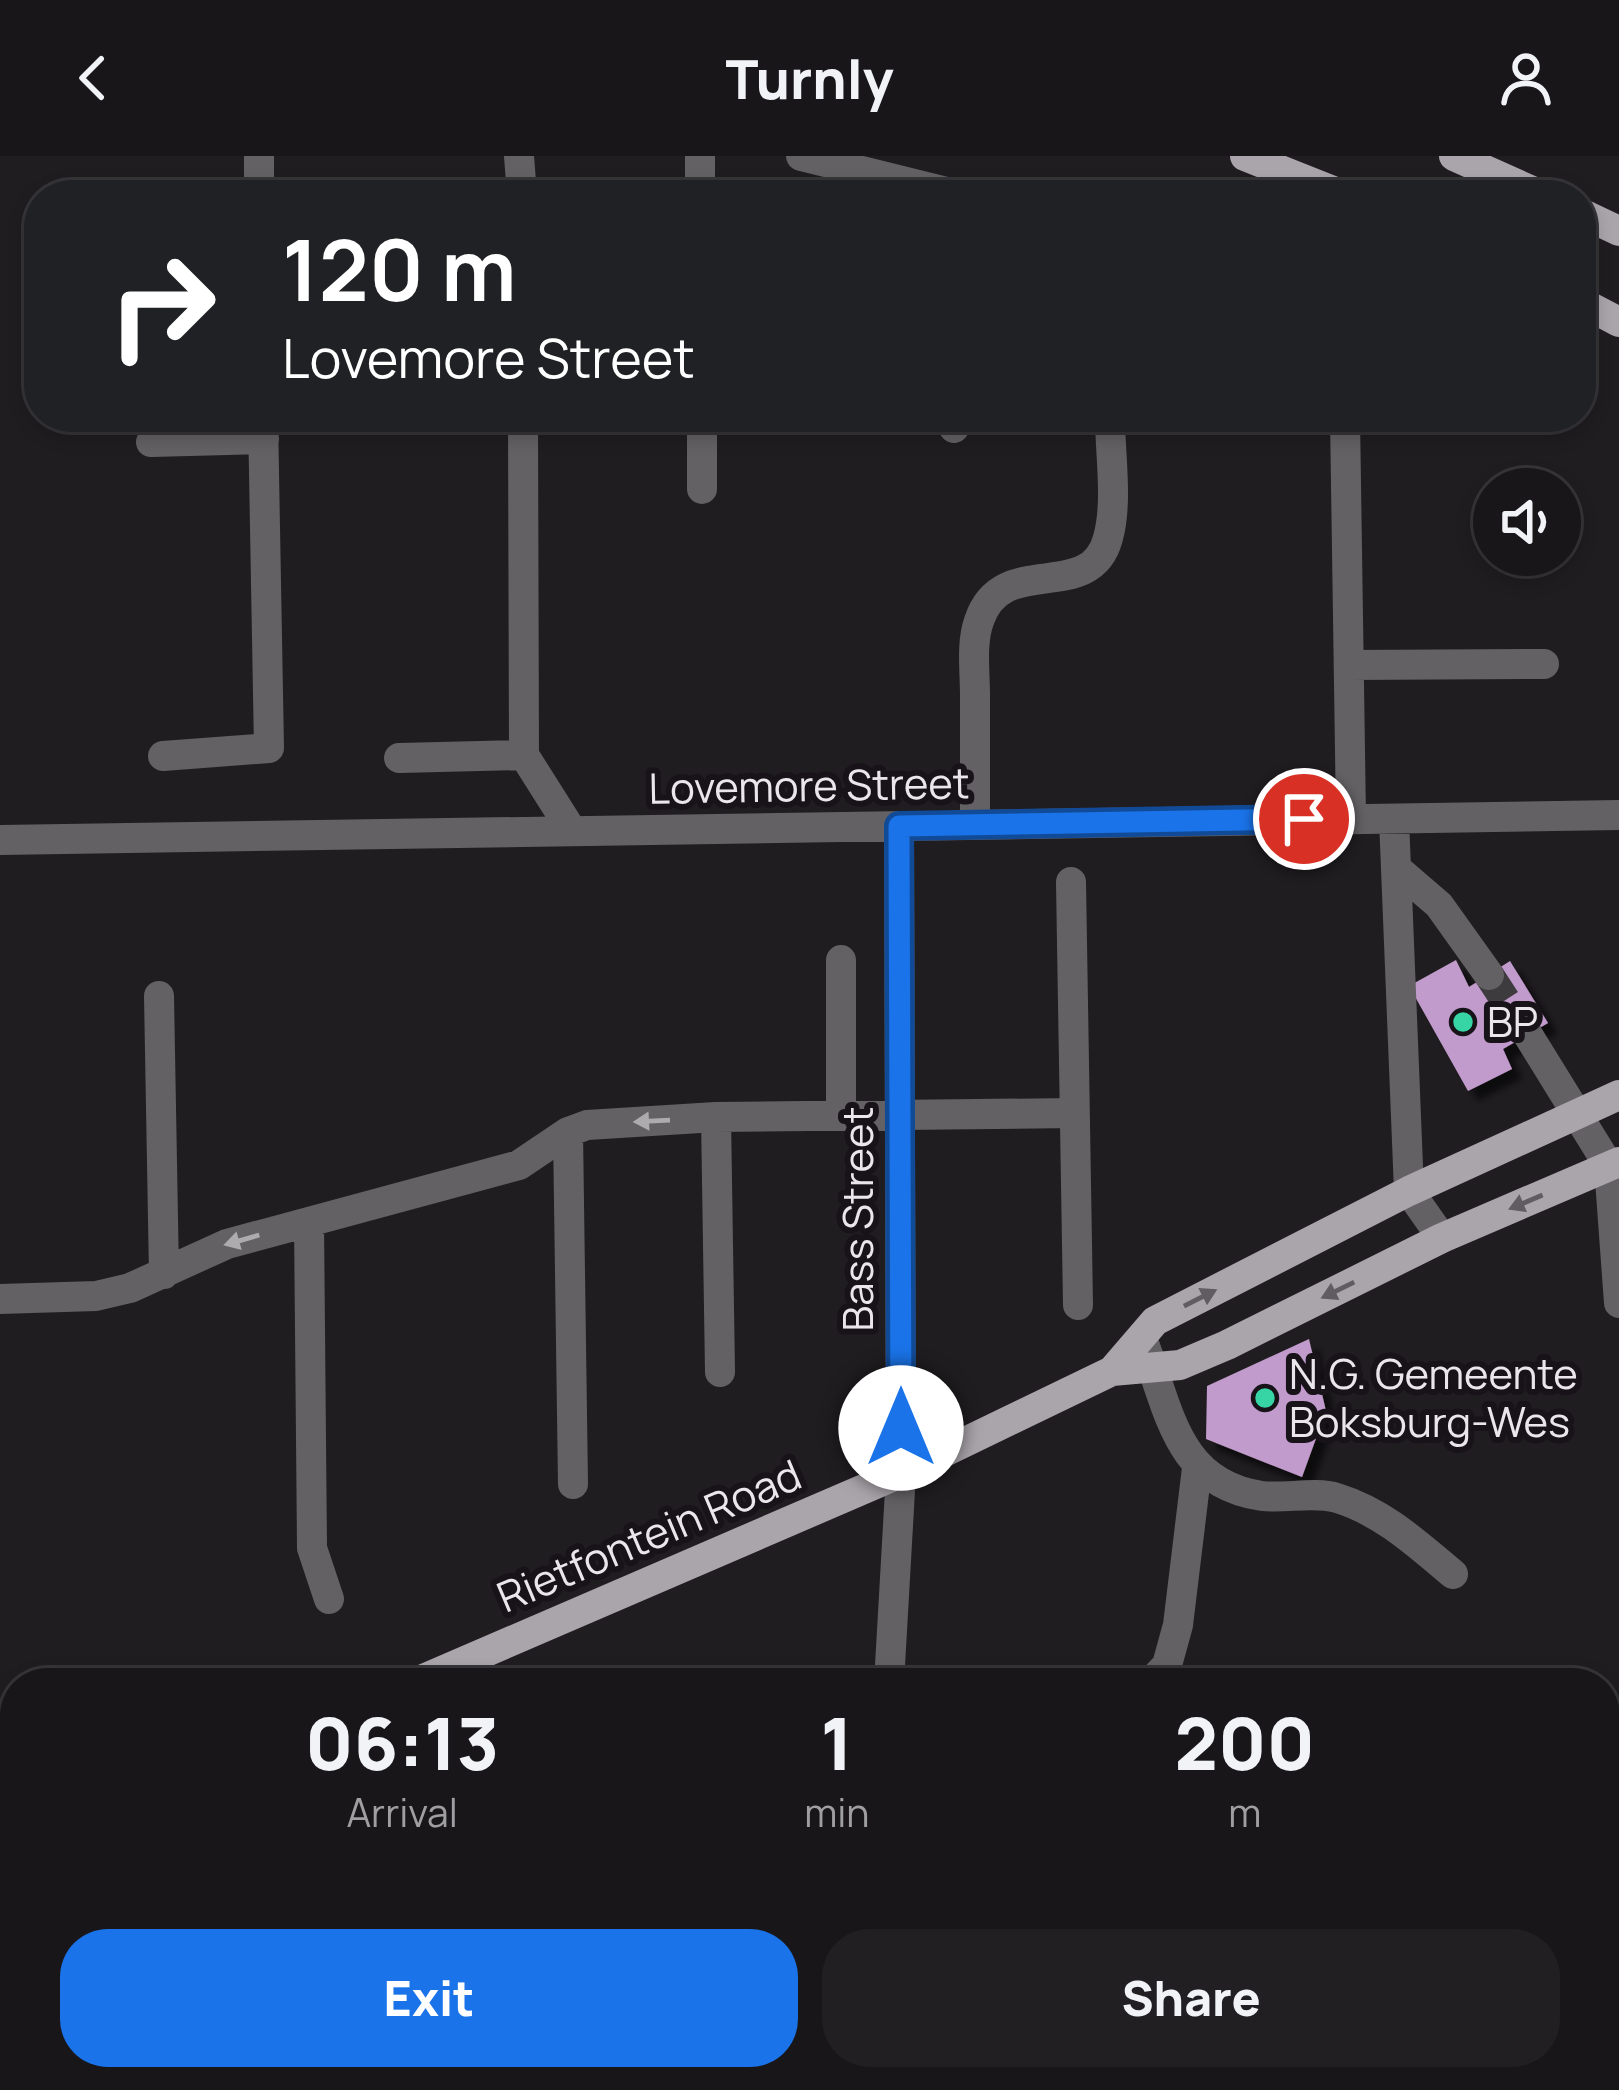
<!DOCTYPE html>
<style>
:root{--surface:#181619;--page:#211f22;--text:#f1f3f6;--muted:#9f9fa2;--line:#363538;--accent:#1a73e8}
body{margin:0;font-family:Manrope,sans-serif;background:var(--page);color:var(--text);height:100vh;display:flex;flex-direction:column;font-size:45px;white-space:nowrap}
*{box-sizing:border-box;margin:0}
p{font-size:39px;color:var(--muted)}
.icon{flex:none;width:66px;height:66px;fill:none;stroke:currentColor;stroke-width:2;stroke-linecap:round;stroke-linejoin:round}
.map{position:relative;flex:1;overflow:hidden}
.sheet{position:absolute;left:0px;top:1512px;width:1620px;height:423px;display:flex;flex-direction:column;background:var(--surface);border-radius:48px 48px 0 0;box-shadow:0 6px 18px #0003,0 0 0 3px var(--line)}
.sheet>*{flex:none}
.banner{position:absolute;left:24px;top:24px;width:1572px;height:252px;border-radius:48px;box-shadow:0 6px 18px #0003,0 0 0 3px var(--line);background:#202124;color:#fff;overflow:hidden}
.fabs{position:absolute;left:1473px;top:312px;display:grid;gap:24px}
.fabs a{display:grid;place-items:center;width:108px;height:108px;border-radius:50%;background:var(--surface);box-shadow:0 6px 18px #0003,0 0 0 3px var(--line);font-size:60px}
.pin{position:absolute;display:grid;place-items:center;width:102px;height:102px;color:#fff;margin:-51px;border:6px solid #fff;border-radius:50%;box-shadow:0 3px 12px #0007}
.me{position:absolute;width:132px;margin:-66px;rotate:0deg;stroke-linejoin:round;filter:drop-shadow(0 0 9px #0008)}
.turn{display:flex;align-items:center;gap:42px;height:252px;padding:0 60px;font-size:54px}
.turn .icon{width:156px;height:156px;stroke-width:2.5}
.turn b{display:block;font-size:84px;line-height:102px}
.eta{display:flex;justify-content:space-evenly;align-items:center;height:204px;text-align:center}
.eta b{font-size:72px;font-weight:800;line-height:84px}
.cta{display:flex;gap:24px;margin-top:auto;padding:24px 60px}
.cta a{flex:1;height:138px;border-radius:48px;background:var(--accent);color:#fff;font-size:48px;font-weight:800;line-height:138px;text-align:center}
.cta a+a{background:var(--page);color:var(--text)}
header{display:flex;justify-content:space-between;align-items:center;height:156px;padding:0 60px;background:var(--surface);font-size:54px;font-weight:800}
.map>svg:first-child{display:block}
.building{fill:#c19bcc;filter:url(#shadow)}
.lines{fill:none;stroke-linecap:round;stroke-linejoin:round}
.minor-tunnel{stroke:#3e3b3f;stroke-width:30;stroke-dasharray:30 15;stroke-linecap:butt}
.minor{stroke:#636164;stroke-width:30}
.major{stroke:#aaa5ab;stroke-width:30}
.oneway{fill:#adabae}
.oneway2{fill:#605c62}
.route-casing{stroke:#114b97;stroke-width:30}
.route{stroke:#1a73e8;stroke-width:21}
.poi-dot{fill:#37d4a6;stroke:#171318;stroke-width:4.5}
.labels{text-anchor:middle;stroke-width:12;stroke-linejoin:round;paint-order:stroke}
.street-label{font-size:42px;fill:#eae7eb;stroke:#171318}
.poi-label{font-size:42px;fill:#eae7eb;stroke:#171318;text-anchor:start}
</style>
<header><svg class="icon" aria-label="back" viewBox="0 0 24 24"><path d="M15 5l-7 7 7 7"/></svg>Turnly<svg class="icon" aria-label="person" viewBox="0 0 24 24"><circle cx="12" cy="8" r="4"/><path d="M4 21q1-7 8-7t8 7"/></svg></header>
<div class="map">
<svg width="1619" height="1934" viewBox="0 0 1619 1934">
<defs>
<filter id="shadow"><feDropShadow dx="10" dy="10" stdDeviation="3" flood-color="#0009"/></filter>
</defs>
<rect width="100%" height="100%" fill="#201d21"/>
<path class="building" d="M1456,804L1469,831L1510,805L1548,867L1503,893L1512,913L1468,935L1409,830Z
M1309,1183L1326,1255L1302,1321L1206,1283L1207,1230Z"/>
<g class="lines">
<path class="minor-tunnel" d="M1489,819L1528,879"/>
<path class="minor" d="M259,0V39
M519,0L522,39
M700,0V39
M801,0L959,39
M523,261L524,599L572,675
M702,261V333
M953,261L954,272
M1345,261L1351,662
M151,286L264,283
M1349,509L1544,508
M163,600L269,592L263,261
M399,602L524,599
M1394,663L1409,1035L1442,1082
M975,669C975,626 975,582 975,539C975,516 971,487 979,465C1002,394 1090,450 1108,382C1118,346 1110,298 1110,261
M0,684L1619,659
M1396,712L1439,749L1489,819
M1071,726L1078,1149
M841,804V959
M159,840L164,1118
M1528,879L1609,1010L1619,1147
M716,961L720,1216
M568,976L573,1328
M309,1066L312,1392L329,1443
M0,1143L96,1140L130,1132L227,1088L519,1009L568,976L587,969L716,961L1074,957
M1145,1190C1170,1259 1179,1328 1262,1340C1286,1343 1314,1335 1337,1342C1383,1356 1417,1388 1453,1418
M889,1527L901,1317L899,670
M1150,1527L1167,1509L1178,1469L1197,1312
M0,1571L7,1585
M0,1724L15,1733
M1605,1736L1619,1722
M1605,1911L1619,1912
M164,1934L193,1920
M865,1934L866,1920
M1455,1934L1459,1920"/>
<path class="major" d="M1245,0L1343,39
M1454,0L1541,39
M1581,57L1619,75
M1581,146L1619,166
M1112,1215L1155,1165L1409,1035L1619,939
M414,1527L901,1317L1112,1215L1180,1209L1227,1189L1442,1082L1619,1006
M0,1712L15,1706"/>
</g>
<defs><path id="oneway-solid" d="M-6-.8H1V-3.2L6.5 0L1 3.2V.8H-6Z" transform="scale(3)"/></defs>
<g class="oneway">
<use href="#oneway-solid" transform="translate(652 965) rotate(177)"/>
<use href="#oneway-solid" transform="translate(242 1084) rotate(164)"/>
</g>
<g class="oneway2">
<use href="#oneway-solid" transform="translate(1526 1046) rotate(157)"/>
<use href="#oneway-solid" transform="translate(1338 1134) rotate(154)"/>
<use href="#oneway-solid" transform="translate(1200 1142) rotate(-27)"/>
</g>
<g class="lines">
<defs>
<path id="route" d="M901,1272L899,670L1304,663"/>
</defs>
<use href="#route" class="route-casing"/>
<use href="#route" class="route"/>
</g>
<g class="poi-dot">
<circle cx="1463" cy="866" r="12"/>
<circle cx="1265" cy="1242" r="12"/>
</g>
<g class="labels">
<g class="street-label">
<text transform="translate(809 630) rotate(-1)" y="15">Lovemore Street</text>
<text transform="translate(858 1063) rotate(-90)" y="15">Bass Street</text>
<text transform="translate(649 1380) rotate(-23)" y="15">Rietfontein Road</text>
</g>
<g class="poi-label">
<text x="1487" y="881">BP</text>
<text x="1289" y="1233">N.G. Gemeente<tspan x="1289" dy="48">Boksburg-Wes</tspan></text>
</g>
</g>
</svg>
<div class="fabs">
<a><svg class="icon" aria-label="sound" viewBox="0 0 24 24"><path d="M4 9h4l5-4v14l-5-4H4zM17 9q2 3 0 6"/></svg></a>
</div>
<div class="pin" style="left:1304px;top:663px;background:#d93025"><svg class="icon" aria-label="arrive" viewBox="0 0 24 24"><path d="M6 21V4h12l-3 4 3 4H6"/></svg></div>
<svg class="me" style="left:901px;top:1272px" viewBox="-20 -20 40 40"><circle r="19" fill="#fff"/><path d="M0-13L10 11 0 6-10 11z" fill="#1a73e8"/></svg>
<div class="banner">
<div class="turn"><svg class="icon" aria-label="right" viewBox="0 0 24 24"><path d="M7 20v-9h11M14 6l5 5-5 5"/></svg><div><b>120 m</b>Lovemore Street</div></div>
</div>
<section class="sheet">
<div class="eta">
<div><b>06:13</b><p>Arrival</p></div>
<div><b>1</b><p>min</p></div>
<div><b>200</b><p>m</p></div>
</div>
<div class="cta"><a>Exit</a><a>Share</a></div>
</section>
</div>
